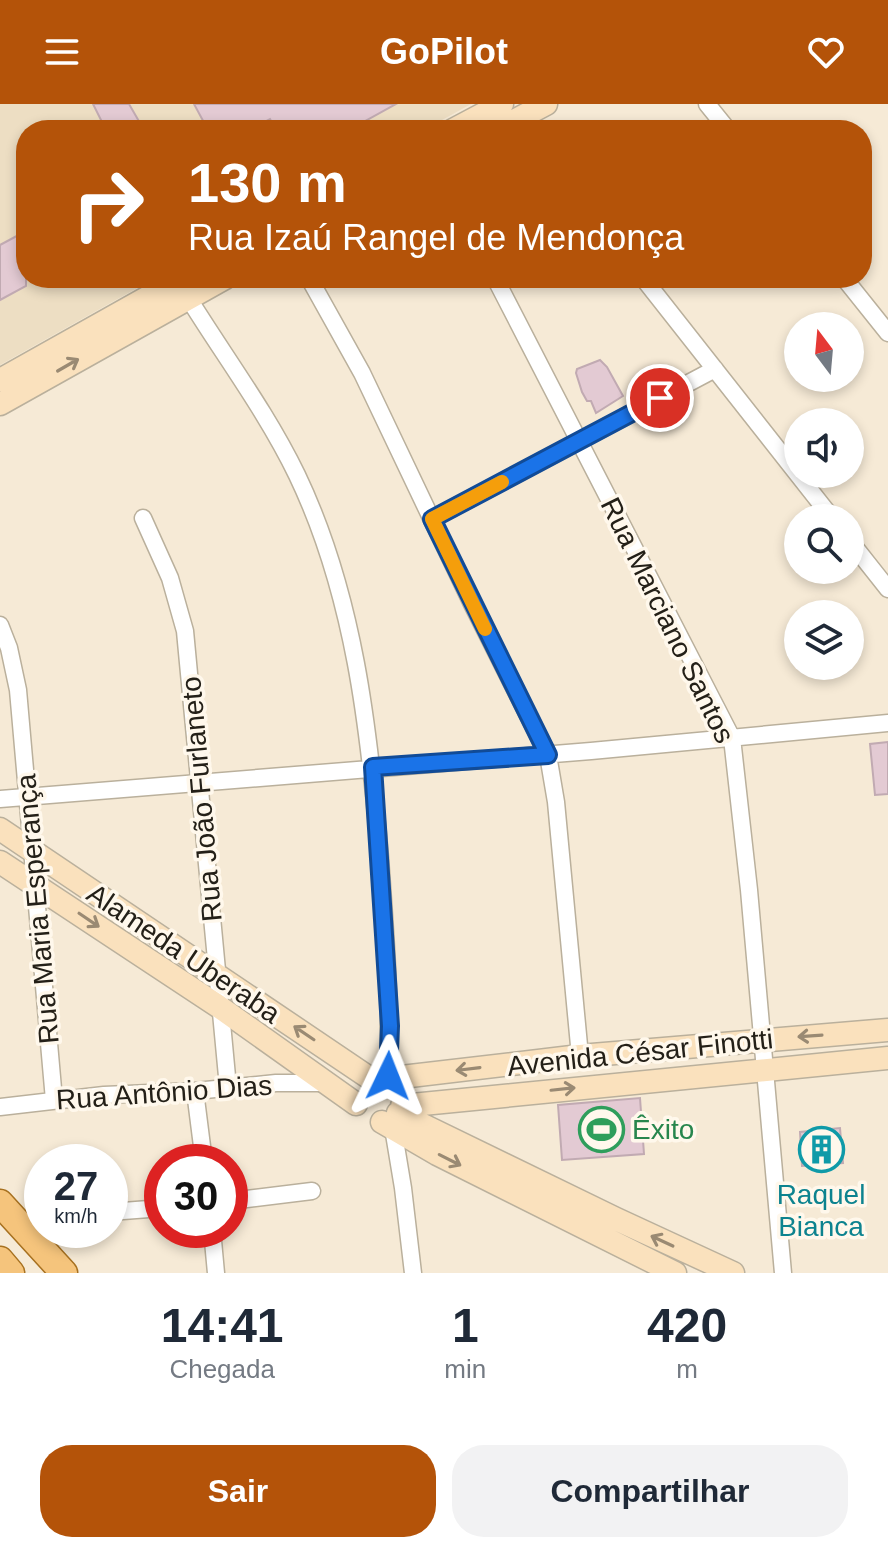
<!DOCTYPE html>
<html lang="pt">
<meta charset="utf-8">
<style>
:root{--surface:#fff;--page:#f2f2f3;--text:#1f2937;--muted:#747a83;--accent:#b45309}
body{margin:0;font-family:Arial,sans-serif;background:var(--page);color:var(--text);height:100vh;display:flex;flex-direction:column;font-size:30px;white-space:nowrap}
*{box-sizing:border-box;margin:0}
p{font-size:26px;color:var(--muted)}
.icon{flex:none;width:44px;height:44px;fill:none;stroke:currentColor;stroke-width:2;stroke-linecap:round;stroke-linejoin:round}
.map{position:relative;height:1169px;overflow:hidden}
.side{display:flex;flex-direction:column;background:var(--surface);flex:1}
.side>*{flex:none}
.guide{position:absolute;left:16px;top:16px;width:856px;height:168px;border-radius:32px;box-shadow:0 4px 12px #0003;background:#b45309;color:#fff;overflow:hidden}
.needle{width:52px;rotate:344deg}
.buttons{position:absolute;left:784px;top:208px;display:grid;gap:16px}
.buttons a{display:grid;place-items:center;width:80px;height:80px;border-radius:50%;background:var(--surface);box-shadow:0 4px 12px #0003;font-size:40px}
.speed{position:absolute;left:24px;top:1040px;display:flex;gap:16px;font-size:40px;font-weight:700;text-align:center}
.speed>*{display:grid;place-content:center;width:104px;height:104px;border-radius:50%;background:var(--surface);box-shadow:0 4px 12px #0003;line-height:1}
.speed small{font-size:20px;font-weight:400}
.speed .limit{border:12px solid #d22;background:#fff;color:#111}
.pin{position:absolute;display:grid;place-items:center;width:68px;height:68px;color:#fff;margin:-34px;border:4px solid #fff;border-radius:50%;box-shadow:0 2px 8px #0007}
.me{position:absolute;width:88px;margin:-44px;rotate:2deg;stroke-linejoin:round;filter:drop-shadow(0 0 6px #0008)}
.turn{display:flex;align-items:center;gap:28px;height:168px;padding:0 40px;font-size:36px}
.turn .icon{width:104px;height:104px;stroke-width:2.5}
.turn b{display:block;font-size:56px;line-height:68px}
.eta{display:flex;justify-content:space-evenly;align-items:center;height:136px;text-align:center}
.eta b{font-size:48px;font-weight:600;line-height:56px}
.cta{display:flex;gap:16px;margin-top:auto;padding:16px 40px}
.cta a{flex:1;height:92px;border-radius:32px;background:var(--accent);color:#fff;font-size:32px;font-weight:600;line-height:92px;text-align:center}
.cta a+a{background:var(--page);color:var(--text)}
header{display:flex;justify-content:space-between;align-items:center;height:104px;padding:0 40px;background:var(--accent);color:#fff;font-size:36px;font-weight:600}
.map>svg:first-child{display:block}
.built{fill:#eddec3}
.building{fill:#e3cad3;stroke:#c1aab2;stroke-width:2}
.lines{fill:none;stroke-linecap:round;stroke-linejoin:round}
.street-casing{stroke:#bab09c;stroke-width:19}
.secondary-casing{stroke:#bab09c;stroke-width:25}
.primary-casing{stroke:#a77120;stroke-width:29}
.street{stroke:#fff;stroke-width:16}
.secondary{stroke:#fae1bd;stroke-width:22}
.primary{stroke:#f5c47c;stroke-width:26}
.oneway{stroke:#9a8a73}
.route-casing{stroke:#114b97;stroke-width:20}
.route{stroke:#1a73e8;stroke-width:14}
.slow{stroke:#f59e0b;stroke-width:14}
.labels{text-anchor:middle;stroke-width:7;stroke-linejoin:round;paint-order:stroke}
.street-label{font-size:28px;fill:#242018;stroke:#fff8ec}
.leisure-label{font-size:28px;fill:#27864d;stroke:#fff8ec;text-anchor:start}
.culture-label{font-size:28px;fill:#0d838f;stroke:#fff8ec}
</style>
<header><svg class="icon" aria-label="menu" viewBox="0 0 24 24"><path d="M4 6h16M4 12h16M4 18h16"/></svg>GoPilot<svg class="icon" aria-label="heart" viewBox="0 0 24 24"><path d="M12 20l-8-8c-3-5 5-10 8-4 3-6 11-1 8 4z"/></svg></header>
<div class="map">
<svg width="888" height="1169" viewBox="0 0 888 1169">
<rect width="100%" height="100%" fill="#f6ead6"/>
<path class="built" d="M0,0H471L424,26H26V174H155L0,261Z"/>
<path class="building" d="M93,0H129L144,26H106Z
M194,0H396L360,20L363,26H276L270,15L249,26H208Z
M26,127V182L0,196V141Z
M600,256L607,263L623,292L596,309L591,297H587L582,288L576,269L577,265Z
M888,638V690L875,691L870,640Z
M640,994L644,1050L562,1056L558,1001Z
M840,1024L843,1059L802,1062L800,1028Z"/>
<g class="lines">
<defs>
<path id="street" d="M707,0L728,26
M309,174L362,269L472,500L548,651L556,698L580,952
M495,174L732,634L749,786L783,1169
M643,174L832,414
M844,174L888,229
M189,195C225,253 267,309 297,371C354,490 369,624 380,754C385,826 391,900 388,972
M143,414L170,474L185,527L228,983
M432,415L715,265
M850,437L888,485
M0,521L9,544L18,586L54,996
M0,695L591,647L888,619
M195,987L204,1058
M0,1003L104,991L195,987L276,979H329
M393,1024L403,1084L413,1169
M230,1097L312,1087
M110,1108L162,1104
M212,1126L216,1169"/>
<path id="secondary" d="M453,26L502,0
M497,26L546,0
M0,276L182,174
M0,300L225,174
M0,725L368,973
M0,758L218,902L356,1000
M393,974L580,952L888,926
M402,1002L888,954
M398,1009L616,1115L733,1169
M382,1018L437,1050L675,1169"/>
<path id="primary" d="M0,1099L64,1169
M0,1156L11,1169"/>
</defs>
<use href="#street" class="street-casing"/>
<use href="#secondary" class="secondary-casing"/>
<use href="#primary" class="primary-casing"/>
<use href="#street" class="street"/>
<use href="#secondary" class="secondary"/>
<use href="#primary" class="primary"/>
</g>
<defs><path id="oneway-shaft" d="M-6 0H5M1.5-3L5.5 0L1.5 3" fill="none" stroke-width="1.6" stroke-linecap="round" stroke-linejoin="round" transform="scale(2)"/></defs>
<g class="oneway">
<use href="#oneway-shaft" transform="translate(68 261) rotate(-30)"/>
<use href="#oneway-shaft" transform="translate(89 816) rotate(34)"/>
<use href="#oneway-shaft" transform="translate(304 929) rotate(-146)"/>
<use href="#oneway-shaft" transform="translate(810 932) rotate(176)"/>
<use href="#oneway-shaft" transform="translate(468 965) rotate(173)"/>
<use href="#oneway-shaft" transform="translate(563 985) rotate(-6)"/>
<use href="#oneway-shaft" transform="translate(450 1056) rotate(27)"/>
<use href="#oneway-shaft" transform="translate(662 1137) rotate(-155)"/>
</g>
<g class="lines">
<defs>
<path id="route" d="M388,972L390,922L373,663L548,651L432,415L660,294"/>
</defs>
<use href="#route" class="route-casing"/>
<use href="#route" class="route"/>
<path class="slow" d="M485,525L432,415L502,378"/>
</g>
<defs>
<symbol id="stadium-ring" viewBox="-11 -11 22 22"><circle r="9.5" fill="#fff8ec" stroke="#2e9e5b" stroke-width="1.5"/><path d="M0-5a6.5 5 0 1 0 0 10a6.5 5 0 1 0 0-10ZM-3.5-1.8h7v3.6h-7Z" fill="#2e9e5b"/></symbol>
<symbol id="building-ring" viewBox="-11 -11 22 22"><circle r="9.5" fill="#fff8ec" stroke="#0f9aa8" stroke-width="1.5"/><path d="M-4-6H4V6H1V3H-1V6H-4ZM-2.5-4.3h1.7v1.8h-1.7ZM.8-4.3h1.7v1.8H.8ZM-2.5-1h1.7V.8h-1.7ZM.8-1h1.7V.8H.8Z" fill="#0f9aa8"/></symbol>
</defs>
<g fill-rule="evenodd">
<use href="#stadium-ring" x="576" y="1000" width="51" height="51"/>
<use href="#building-ring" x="796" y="1020" width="51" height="51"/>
</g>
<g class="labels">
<g class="street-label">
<text transform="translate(668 516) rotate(64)" y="10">Rua Marciano Santos</text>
<text transform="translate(201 695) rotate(-95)" y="10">Rua João Furlaneto</text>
<text transform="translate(37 805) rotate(-95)" y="10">Rua Maria Esperança</text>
<text transform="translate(184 849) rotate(34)" y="10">Alameda Uberaba</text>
<text transform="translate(640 948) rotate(-6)" y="10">Avenida César Finotti</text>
<text transform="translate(164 988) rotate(-4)" y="10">Rua Antônio Dias</text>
</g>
<g class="leisure-label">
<text x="632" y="1035">Êxito</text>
</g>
<g class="culture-label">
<text x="821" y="1100">Raquel<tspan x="821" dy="32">Bianca</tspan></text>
</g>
</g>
</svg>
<div class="buttons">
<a><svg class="needle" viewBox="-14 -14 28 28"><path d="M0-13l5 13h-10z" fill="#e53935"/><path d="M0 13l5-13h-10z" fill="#747a83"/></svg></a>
<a><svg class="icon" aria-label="sound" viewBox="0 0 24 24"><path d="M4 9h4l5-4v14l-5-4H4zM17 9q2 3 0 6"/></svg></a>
<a><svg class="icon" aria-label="search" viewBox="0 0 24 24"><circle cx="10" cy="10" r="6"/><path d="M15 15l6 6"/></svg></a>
<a><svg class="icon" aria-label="layers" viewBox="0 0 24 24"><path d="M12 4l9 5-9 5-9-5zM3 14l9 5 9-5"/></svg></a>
</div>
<div class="speed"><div>27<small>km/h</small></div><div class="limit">30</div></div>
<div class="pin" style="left:660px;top:294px;background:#d93025"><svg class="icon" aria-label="arrive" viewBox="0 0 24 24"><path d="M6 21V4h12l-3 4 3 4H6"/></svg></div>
<svg class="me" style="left:388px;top:972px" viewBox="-20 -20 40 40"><path d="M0-17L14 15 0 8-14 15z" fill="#1a73e8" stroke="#fff" stroke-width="4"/></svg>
<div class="guide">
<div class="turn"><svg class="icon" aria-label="right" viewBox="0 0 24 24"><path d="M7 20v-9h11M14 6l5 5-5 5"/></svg><div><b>130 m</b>Rua Izaú Rangel de Mendonça</div></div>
</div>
</div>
<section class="side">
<div class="eta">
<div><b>14:41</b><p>Chegada</p></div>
<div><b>1</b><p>min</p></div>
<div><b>420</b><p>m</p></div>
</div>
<div class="cta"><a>Sair</a><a>Compartilhar</a></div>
</section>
